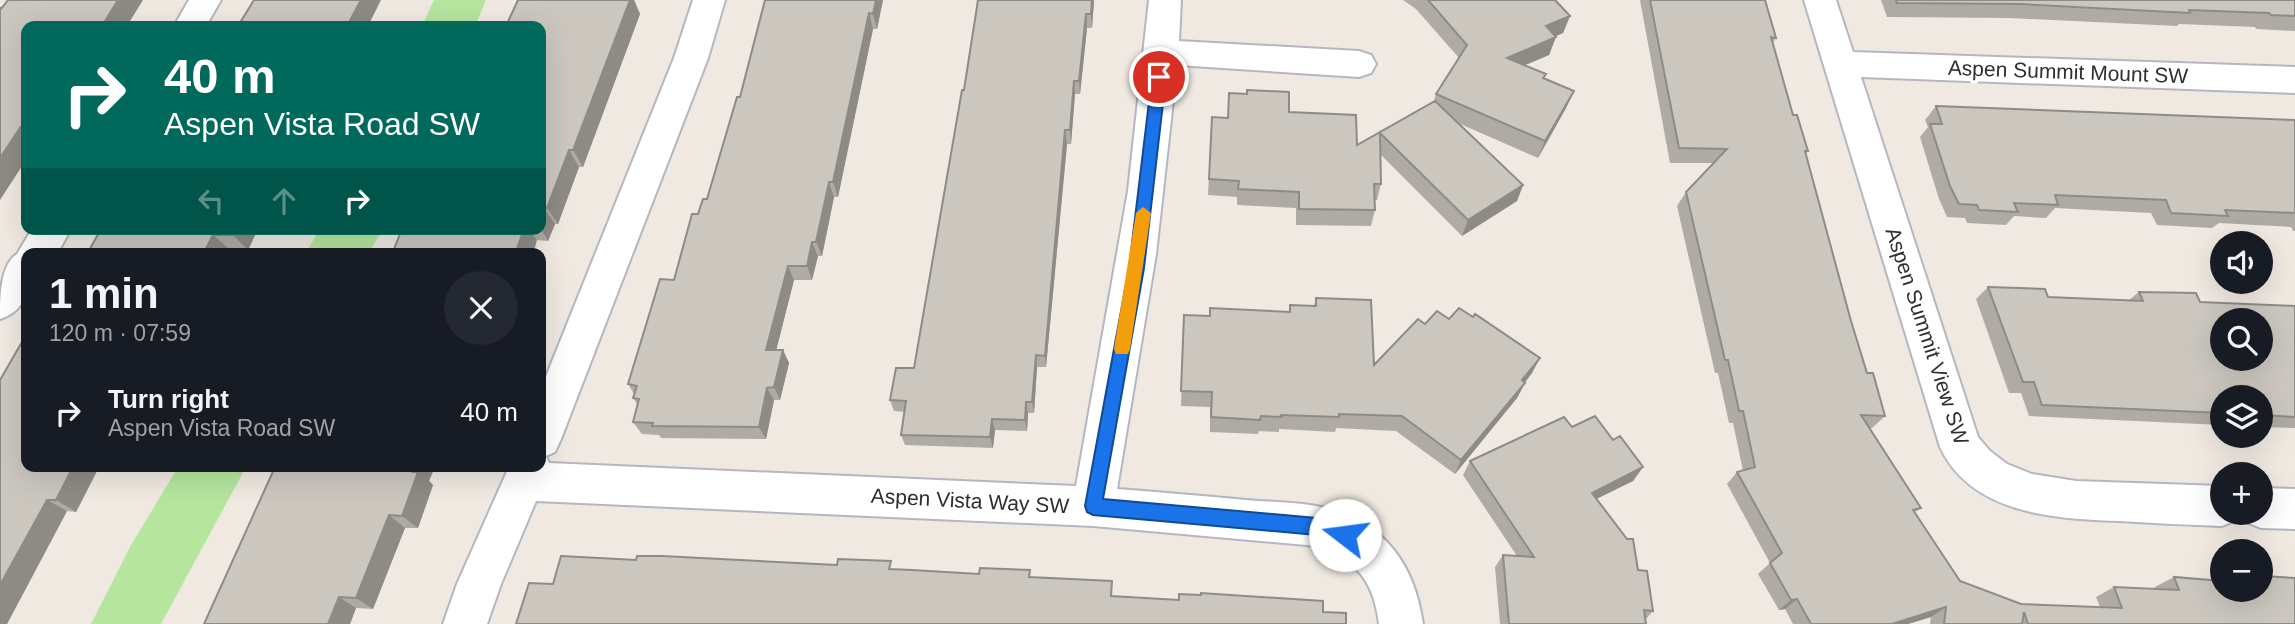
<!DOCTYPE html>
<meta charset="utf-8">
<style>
:root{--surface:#171b24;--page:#242831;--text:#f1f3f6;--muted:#9ea1a6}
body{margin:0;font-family:Helvetica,sans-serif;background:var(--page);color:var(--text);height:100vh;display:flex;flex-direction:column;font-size:26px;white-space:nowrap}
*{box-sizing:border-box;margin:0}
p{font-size:23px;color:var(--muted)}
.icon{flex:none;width:38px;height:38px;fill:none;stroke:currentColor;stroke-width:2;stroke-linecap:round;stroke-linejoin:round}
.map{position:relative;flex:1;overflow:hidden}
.side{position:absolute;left:21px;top:248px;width:525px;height:224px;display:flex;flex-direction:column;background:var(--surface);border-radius:14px;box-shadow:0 7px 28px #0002}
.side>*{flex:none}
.hud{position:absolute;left:21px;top:21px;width:525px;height:214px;border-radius:14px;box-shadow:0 7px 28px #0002;background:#00695c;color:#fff;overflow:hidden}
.fabs{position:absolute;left:2210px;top:231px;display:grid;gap:14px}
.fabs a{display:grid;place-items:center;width:63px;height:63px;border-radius:50%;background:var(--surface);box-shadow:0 7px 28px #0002;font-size:35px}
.pin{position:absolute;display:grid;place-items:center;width:60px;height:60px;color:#fff;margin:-30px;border:4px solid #fff;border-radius:50%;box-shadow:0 2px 7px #0007}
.me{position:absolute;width:77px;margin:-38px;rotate:285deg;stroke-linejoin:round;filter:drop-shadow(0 0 5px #0008)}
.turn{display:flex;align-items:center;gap:24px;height:147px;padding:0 28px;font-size:32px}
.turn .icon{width:91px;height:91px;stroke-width:2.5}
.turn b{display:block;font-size:49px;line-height:60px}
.lanes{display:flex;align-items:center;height:66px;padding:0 28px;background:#0003;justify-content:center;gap:35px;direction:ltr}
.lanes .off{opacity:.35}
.round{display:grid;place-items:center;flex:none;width:74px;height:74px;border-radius:37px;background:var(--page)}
.overview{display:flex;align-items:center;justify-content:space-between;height:119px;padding:0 28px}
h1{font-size:42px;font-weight:800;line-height:52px}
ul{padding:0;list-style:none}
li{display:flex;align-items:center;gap:21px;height:91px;padding:0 28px}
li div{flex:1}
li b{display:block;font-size:26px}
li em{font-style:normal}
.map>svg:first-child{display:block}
.green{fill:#b6e59e}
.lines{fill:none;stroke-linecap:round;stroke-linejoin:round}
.minor-casing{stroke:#b4b7c1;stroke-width:4}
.minor{fill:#fff;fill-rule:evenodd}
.wall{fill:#afaba4}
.shaded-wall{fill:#8e8b86}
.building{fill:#cbc7bf;stroke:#8e8b86;stroke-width:2;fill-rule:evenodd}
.route{fill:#1a73e8;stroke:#114b97;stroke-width:2}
.slow{fill:#f59e0b}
.labels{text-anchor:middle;stroke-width:7;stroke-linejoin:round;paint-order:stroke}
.street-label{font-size:21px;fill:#2e2e2e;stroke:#fff}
</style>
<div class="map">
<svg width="2295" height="624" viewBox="0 0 2295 624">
<rect width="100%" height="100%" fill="#efe9e1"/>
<path class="green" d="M434,0H486L475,26H422Z
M320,229H383L368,254H305Z
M178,467H246L161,624H91L130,547Z"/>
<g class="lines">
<defs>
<path id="minor" d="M189,0H221L206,26H174Z
M693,0H725L708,58L561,439L555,452L546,456L549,463L1076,486L1128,191L1149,0H1181L1179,41L1359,51L1371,55L1376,64L1371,73L1359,77L1177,65L1156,254L1117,489C1160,492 1203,496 1246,500C1269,502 1293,502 1316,506C1381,518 1414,561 1423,624H1379C1374,582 1357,560 1317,546L1093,526L536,501L501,584L487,624H443L457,584L509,467H541V389L674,58Z
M1804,0H1836L1853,52L2295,67V93L1861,77L1978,437L1990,451L2007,464L2032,474L2076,481L2222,486V513H2240L2237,520L2222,526C2188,525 2154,523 2119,521C2055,519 1971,514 1940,447Z
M32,229H71L57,254H26C26,283 33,308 0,319C0,297 0,265 17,254Z
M2261,488L2295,489V529L2261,528L2246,522L2242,513H2261Z"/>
</defs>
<use href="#minor" class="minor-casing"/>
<use href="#minor" class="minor"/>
</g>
<path class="wall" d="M518,0H634L640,14L583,167H579L558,224H555L548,241L402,229H541Z
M883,0L877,29H873L838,197H834L822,256H818L812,280H794L776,350H783L789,363L780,400H774L766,439L661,438L659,435L642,434L633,422L637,404L633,398L634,394L628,384L674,280L698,214L707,199L740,97Z
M1094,0L1092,28H1087L1080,94H1075L1071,144H1067L1046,367H1037L1034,413H1028L1027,431L995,430L993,448L905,445L901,435L905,412L894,411L890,400L914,368L964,90Z
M1403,0H1557V2L1570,16L1563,33L1556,36L1549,55L1525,65L1544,79L1566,108L1538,158L1458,123L1523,185L1517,201L1462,236L1380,154L1381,184L1377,200H1375V210L1371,226L1296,225V208L1237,205V197L1208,195L1212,117L1228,118L1289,112L1357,145L1434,101L1436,94L1459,58L1416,9Z
M1640,0H1765L1776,38L1773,43L1793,115L1808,151L1806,154L1851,321L1867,373L1885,416L1872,428H1870L1921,508L1915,512L1960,581L2021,604L2100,607L2096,597L2114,587L2155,589V587L2174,577L2261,590V579L2265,576L2295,624H1930L1931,617L1908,624H1793L1785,609L1779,610L1758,574L1770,563L1727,484L1737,472L1743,471L1733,423H1729L1718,373H1715L1677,206L1686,192L1713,163H1670Z
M1881,0H2295V31L2256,29L2255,27L2179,24L2177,26L2009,18L1887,17Z
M1936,106L2295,120V231H2293L2291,227L2219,223L2212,228L2157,225L2151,213L2055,208L2046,218L2014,216L2006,225L1967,223L1965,218L1947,217L1939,199L1920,137L1928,127L1925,120Z
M101,229H258L248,250L229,249Z
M1988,287L2048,297L2129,300L2139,292L2200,302L2295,306V428L2261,427V397H2222V425L2029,416L2021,393H2009L1976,299Z
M1316,298L1374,365L1425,324L1532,373L1525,383L1517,398L1455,474L1396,431L1336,428L1335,432L1279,429V432L1259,431L1258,434L1210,432V407L1181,406L1184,315L1209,316L1289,312L1290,305L1314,306Z
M1572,427L1613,440L1643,467L1633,481L1596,499L1638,570L1653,611L1646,619V624H1500L1495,567L1503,555L1517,556L1463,475L1470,461Z
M26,467H99L76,512L67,511L7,624Z
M429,481L433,485L418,528H405L373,609L356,608L350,624H204Z"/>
<path class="shaded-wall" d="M118,0H143L127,26H102Z
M361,0H381L368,26H347Z
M630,0H634L640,14L583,167L573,150Z
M876,0H883L877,29L873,14Z
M1092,0H1094L1092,28L1091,14Z
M869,13L873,29L838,197L833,182Z
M1086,14L1087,28L1080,94L1079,81Z
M1570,16L1563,33L1539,43L1546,26Z
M1556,37L1549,55L1501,75L1507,58Z
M1074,81L1075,94L1071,144L1070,130Z
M1574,91L1566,108L1538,158L1545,141Z
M26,119V160L0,200V158Z
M1065,130L1067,144L1046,367L1045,356Z
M569,150L579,167L558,224L547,208Z
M829,182L834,197L822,256L816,242Z
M1523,185L1517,201L1462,236L1468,220Z
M544,208L555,224L548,241L541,229V216Z
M236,229H258L248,250L233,235Z
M524,229H529L537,240L533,254H515Z
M213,235L229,249L227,254H203Z
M812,242L818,256L812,280L807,266Z
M788,266L794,280L773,363L766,350Z
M783,350L789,363L780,400L774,387Z
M1036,355L1037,367L1034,413L1032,402Z
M1540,358L1532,373L1514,395L1522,380Z
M1525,383L1517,398L1455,474L1461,460Z
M767,388L774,400L766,439L759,427Z
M1026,402L1028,413L1027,431L1025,420Z
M992,419L995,430L993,448L990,437Z
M73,467H99L76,512L56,500Z
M415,467H435L429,481L433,485L418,528L402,516Z
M1643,467L1633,481L1582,506L1592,493Z
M47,500L67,511L7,624H0V585Z
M389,515L405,528L373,609L356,598Z
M339,597L356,608L350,624H328Z
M1797,599L1785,609L1779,610L1791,600Z
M1946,607L1931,617L1908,624H1892Z"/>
<path class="building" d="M8,0H118L102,26H26V119L0,158V8L1,9Z
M254,0H361L347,26H238Z
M518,0H630L573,150H569L547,208H544L541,216V26H506Z
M765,0H876L873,14L869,13L833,182H829L816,242H812L807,266H788L766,350H783L774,387L767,388L759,427L652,426L653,423L633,422L639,399L633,398L637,386L628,384L660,279L674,280L692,214H698L703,199H707L737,97H740Z
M978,0H1092L1091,14H1086L1079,81H1074L1070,130H1065L1045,356L1036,355L1032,402H1026L1025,420L992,419L990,437L901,435L906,401L890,400L896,368H914L962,90H964Z
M1428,0H1555L1570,16L1546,26L1556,37L1507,58L1546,74L1543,78L1574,91L1545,141L1436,94L1467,45Z
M1650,0H1765L1776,38L1771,37L1793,115H1797L1808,151H1805L1851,321L1867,373H1873L1885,416L1861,415L1921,508L1913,510L1960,581L2021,604L2122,608L2114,587L2179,590L2174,577L2222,581V590H2261V583L2268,584L2265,576L2295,578V624H2028L2024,612L2022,624H1944L1946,607L1892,624H1811L1797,599L1791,600L1770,563L1782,553L1737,472L1755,467L1743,411H1739L1728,360H1725L1686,192L1727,149L1679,148Z
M1896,0H2295V16L2271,15L2269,13L2189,10L2190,13L2020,4L1897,3Z
M1247,90L1289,92V112L1356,115L1357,145L1435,101L1523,185L1468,220L1380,133L1381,184H1374L1375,210L1299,209V192L1238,189L1239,181L1209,179L1212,117L1228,118L1229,93L1247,94Z
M1936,106L2295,120V213L2225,210L2228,216L2171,213L2166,200L2055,195L2058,205L2014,203L2018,212L1979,210L1977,205L1959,204L1950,186L1930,124H1942Z
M101,229H236L233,235H213L203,254H87Z
M402,229H524L515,254H392Z
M1988,287L2045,289L2048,297L2143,301L2139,292L2196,293L2200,302L2295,306V417L2261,415V397H2222V413L2042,405L2034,382H2023ZM2222,320H2261V359H2222Z
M1316,298L1371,300L1374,365L1418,319L1425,324L1437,311L1449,319L1459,308L1473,317L1475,314L1540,358L1522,380L1525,383L1461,460L1402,416L1339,414V417L1281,415L1282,417L1261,416L1260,420L1211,417L1212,392L1181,391L1184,315L1210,316V308L1290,312V305L1316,306Z
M26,335V467H73L56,500H47L0,585V380Z
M1595,416L1613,440L1620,436L1643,467L1592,493L1627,539H1633L1638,570L1647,571L1653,611L1644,610L1646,624H1509L1503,555L1534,557L1470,461L1564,417L1572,427Z
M275,467H415L413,472H418L402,516L389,515L356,598L339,597L328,624H204Z
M561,556L636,560L637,556H662L837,565L838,559L891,561L889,569L912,570L979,574L980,568L1030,570L1029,577L1112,581L1111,596L1179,600V594L1201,595V593L1323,601V612L1346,613V624H516L529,583L553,584Z"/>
<path class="route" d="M1159,72L1166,77L1144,268L1103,499L1317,518L1351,529L1354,535L1351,541L1345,543L1317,535L1093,515L1087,512L1085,506L1129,268L1152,77Z"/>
<path class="slow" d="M1143,207L1151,213L1130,349L1128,354H1116L1114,349L1136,213Z"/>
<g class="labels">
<g class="street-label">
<text transform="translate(2068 72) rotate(2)" y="7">Aspen Summit Mount SW</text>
<text transform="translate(1927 336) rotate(72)" y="7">Aspen Summit View SW</text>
<text transform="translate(970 501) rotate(3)" y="7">Aspen Vista Way SW</text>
</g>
</g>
</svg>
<div class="fabs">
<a><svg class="icon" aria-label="sound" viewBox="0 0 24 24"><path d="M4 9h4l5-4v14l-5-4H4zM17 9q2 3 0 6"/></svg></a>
<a><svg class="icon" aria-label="search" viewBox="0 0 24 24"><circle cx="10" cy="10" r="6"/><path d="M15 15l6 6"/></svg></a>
<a><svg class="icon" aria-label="layers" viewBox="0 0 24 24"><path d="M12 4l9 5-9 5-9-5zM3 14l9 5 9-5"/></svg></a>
<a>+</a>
<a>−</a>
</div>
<div class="pin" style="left:1159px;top:77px;background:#d93025"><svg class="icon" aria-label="arrive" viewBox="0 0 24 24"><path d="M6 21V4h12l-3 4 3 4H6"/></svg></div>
<svg class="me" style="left:1345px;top:535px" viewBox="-20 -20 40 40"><circle r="19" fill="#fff"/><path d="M0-13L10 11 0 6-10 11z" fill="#1a73e8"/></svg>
<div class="hud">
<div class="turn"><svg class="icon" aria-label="right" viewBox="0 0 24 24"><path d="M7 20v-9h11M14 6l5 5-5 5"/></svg><div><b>40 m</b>Aspen Vista Road SW</div></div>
<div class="lanes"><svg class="icon off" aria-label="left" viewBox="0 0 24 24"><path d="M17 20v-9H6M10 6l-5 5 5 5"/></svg><svg class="icon off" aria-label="ahead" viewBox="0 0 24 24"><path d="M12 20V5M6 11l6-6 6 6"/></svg><svg class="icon" aria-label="right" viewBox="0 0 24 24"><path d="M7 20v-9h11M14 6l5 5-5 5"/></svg></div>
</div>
<section class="side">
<div class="overview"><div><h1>1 min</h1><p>120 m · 07:59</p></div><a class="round"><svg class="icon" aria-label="close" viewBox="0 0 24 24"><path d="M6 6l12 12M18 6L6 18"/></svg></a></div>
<ul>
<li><svg class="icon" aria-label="right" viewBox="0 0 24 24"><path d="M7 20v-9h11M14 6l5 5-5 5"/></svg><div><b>Turn right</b><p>Aspen Vista Road SW</p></div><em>40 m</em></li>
</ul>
</section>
</div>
